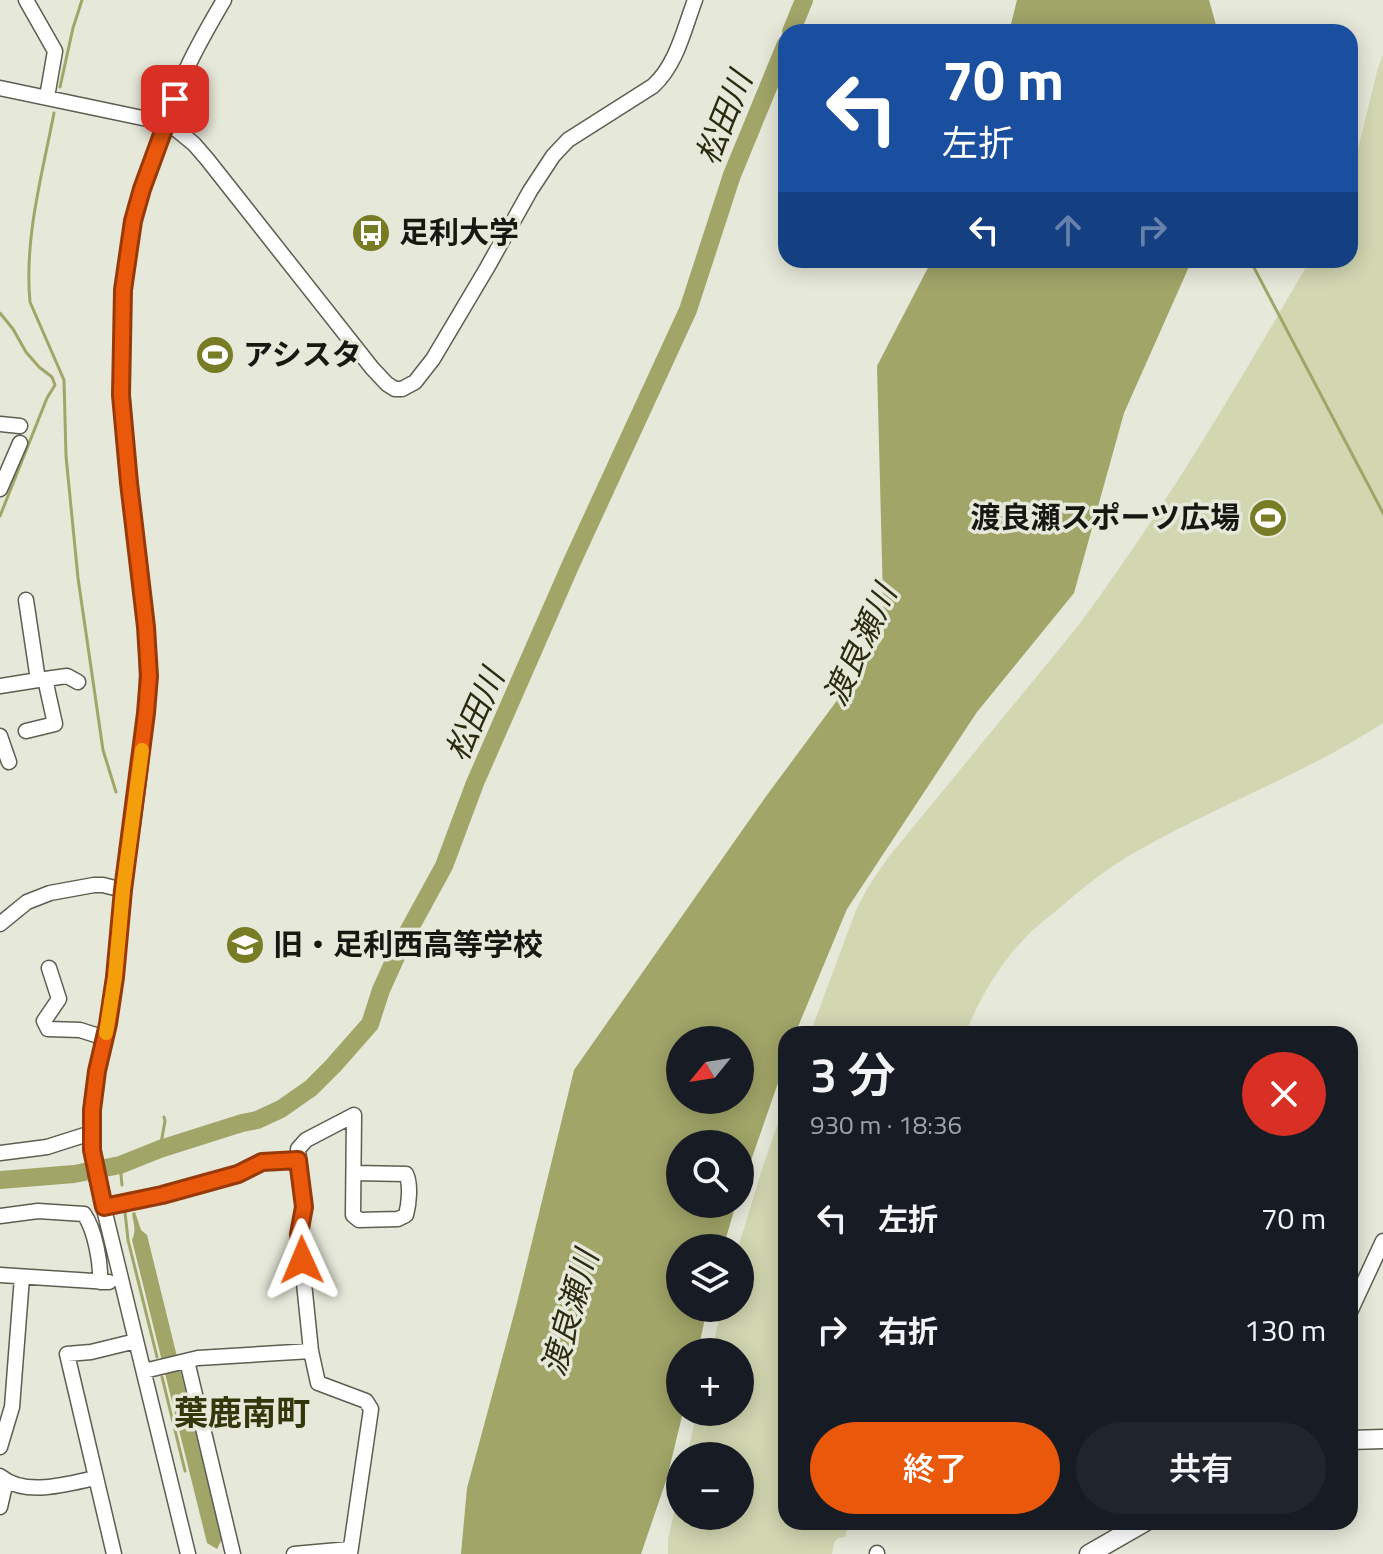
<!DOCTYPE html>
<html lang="ja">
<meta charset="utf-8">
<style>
:root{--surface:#171b24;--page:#20242c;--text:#f1f3f6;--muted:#9ea1a6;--accent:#ea580c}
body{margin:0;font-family:"Titillium Web","Noto Sans JP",sans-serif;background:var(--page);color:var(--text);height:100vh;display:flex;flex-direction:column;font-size:30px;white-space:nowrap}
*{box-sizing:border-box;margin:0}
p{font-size:26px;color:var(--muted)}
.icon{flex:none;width:44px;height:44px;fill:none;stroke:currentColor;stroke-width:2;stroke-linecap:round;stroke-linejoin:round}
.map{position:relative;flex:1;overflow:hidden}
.drawer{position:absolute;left:778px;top:1026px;width:580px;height:504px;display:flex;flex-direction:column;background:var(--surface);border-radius:24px;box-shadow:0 4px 20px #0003}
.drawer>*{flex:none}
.banner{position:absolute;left:778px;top:24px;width:580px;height:244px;border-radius:24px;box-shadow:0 4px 20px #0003;background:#1a4fa0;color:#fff;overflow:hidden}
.needle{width:52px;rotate:240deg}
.fabs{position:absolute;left:666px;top:1026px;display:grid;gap:16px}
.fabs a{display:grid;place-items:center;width:88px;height:88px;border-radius:50%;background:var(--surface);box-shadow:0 4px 20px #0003;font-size:40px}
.pin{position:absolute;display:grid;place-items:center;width:68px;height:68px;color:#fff;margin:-34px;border-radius:16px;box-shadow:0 4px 12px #0006}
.me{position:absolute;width:88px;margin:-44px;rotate:359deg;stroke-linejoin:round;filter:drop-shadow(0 0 6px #0008)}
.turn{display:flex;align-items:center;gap:28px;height:168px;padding:0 32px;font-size:36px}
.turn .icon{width:104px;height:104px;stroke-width:2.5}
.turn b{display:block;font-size:56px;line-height:68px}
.lanes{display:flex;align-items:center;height:76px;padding:0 32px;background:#0003;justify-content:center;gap:40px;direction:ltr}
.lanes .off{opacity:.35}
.round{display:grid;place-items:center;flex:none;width:84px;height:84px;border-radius:42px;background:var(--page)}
.summary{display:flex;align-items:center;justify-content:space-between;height:136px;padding:0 32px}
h1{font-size:48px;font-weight:600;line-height:60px}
.cta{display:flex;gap:16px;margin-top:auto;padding:16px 32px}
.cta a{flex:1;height:92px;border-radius:48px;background:var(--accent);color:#fff;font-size:32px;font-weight:600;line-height:92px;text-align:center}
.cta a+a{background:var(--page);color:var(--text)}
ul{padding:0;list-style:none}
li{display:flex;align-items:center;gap:24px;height:112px;padding:0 32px}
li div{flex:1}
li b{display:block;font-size:30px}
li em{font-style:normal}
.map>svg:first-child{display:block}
.green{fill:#d2d6b1}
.water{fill:#a1a568;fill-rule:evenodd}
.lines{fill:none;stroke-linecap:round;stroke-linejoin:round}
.stream{stroke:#a1a568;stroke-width:3}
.river{stroke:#a1a568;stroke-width:18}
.minor-casing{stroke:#5d5e51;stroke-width:17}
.major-casing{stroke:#5d5e51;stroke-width:21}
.minor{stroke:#fff;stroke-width:14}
.major{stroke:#fff;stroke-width:18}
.route-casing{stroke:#983908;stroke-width:20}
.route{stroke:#ea580c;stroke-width:14}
.slow{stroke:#f59e0b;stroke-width:14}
.labels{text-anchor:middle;stroke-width:7;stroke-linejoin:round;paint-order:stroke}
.poi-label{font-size:30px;font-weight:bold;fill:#181813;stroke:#e6e8d9;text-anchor:start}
.water-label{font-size:32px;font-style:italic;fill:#2a2b0f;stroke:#e6e8d9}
.quarter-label{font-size:34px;font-weight:bold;fill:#34360c;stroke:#e6e8d9}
</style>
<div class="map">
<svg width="1383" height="1554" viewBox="0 0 1383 1554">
<rect width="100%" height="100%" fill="#e6e8d9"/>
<path class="green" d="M1383,55V723C1306,773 1219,805 1139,850C1108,867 1081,889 1055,912C1045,920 1035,927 1027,936C999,964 980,998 965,1034H810L856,910L868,887L887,859L1078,626C1164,510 1238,385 1310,260H1350V181L1378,68Z
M786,1101V1522H849L845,1537L838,1538L834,1542L832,1554H668V1539L680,1486V1516H740V1456H687L697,1412H740V1352H711L722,1308H740V1248H738L763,1166Z"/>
<path class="water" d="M1017,0H1209L1218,32H1009Z
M932,260H1192L1124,413L1074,593L977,712L847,909L795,1034H786V1060L740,1192V1144H680V1204H736L723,1248H680V1308H707L698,1352H680V1412H683L667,1478L641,1554H461L467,1488L517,1303L574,1070L767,795L884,637L877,366ZM740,1040V1100H680V1040Z
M135,1212L141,1230L147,1235L222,1539L217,1549L207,1543L132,1240C137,1229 133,1223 132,1213Z"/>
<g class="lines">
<path class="stream" d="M60,87L73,28L82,0
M54,113C42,175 24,239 30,302L64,380L66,456L78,578L103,750L116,792
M1250,260L1383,513
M0,313L13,329L26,352L39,367L52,377L55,385L47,398L0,516
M160,1149L165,1121L164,1117
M120,1165L122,1185
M125,1212L128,1240L157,1357
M162,1377L185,1471"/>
<path class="river" d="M791,32L804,0
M0,1180L74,1174L120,1165L160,1149L242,1123L257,1120L281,1109L311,1088L333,1066L370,1024L381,990L404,939L444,866L475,783L571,564L688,310L732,175L786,44"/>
<defs>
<path id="minor" d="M26,0L55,51L47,97
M0,88L152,120L177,130L194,144L207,159L372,368L387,384L395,389H402L415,382L433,359L487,268L530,191L553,156L568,140L653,86C677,64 684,29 695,0
M0,424L20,426
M0,489L20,443
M38,680L67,676L78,682
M0,686L38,680L26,600
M26,731L55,724L45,679
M0,736L9,762
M0,924L27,902L50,893L94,885H103L123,890
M49,968L59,999L44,1021L48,1029L80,1030L105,1038
M0,1153L47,1147L91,1133
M104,1207L162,1195L238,1174L262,1162L298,1160
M0,1216L38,1211L84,1214C95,1230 101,1263 100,1282
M0,1275L109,1282
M1350,1312L1383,1241
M187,1361L233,1554
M144,1371L198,1358L311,1351
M0,1447L12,1407L22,1277
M0,1476C25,1497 67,1484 95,1478
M0,1507L6,1481
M877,1553V1554
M114,1554L67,1354L91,1352L136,1341
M188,1554L96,1176C90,1142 91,1109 97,1074C101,1050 108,1027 111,1003C117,965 119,927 124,889C131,829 142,770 146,710C152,633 137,557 129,481C120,396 116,308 133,223C137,199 146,176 155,154C164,127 173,101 184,75C195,49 210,24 224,0
M294,1554L350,1549
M350,1554L371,1409L366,1401L318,1383L311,1351L299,1234L304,1207L298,1149L306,1140L354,1115L353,1215L359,1220L398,1219L406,1215C409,1204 411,1184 406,1174L354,1173"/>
<path id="major" d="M1350,1440L1383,1439
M1089,1554L1145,1522"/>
</defs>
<use href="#minor" class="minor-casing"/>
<use href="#major" class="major-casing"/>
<use href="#minor" class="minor"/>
<use href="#major" class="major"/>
</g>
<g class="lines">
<defs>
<path id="route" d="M175,99L142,189L133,221L123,290L121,395L129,483L146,627L149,676L146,713L123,890L115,977L108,1024L97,1071L92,1110V1150L104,1207L162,1195L238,1174L262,1162L298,1160L304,1207L299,1234L302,1260"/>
</defs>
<use href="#route" class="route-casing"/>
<use href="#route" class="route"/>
<path class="slow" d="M106,1033L115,977L123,890L142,750"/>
</g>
<defs>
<symbol id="bus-disc" viewBox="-11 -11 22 22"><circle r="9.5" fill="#787c25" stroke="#e6e8d9"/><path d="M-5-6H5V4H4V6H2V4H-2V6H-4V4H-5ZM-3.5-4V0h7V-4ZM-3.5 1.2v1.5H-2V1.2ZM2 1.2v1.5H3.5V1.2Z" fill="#fff"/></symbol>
<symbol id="stadium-disc" viewBox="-11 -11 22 22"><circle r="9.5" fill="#787c25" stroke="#e6e8d9"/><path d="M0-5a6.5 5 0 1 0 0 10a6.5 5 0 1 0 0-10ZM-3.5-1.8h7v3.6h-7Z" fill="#fff"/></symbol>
<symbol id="school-disc" viewBox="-11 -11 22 22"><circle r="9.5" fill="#787c25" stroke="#e6e8d9"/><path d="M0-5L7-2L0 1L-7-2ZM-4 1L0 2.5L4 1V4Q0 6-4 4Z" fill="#fff"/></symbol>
</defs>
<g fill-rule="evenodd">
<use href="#bus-disc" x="349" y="211" width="44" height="44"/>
<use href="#stadium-disc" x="193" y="333" width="44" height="44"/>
<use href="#stadium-disc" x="1246" y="496" width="44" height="44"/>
<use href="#school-disc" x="223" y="923" width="44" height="44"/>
</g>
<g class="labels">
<g class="poi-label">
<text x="399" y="243">足利大学</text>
<text x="243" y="365">アシスタ</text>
<text x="1240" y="528" text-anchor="end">渡良瀬スポーツ広場</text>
<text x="273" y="955">旧・足利西高等学校</text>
</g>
<g class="water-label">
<text transform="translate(724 118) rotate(-68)" y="11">松田川</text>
<text transform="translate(860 645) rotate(-65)" y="11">渡良瀬川</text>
<text transform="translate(475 715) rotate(-66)" y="11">松田川</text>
<text transform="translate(570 1313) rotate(-74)" y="11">渡良瀬川</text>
</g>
<g class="quarter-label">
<text x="242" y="1425">葉鹿南町</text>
</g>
</g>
</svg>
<div class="fabs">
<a><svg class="needle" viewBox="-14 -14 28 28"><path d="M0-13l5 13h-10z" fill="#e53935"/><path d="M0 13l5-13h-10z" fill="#9ea1a6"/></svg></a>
<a><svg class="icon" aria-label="search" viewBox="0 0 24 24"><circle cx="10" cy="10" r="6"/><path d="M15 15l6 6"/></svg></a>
<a><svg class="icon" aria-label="layers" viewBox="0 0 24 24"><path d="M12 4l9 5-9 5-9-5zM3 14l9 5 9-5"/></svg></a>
<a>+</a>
<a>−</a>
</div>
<div class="pin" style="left:175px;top:99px;background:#d93025"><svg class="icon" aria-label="arrive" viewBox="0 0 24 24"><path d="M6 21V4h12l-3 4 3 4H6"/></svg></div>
<svg class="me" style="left:302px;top:1260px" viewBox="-20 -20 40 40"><path d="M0-17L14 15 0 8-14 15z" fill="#ea580c" stroke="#fff" stroke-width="4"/></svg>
<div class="banner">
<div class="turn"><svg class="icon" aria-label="left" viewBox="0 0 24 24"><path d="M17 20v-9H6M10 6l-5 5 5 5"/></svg><div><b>70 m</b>左折</div></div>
<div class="lanes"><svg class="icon" aria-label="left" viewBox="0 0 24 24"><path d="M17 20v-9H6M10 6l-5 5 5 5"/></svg><svg class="icon off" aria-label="ahead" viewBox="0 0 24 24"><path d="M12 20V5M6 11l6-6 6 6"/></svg><svg class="icon off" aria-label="right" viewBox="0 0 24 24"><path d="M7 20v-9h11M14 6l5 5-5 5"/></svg></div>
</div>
<section class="drawer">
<div class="summary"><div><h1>3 分</h1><p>930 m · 18:36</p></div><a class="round" style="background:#d93025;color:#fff"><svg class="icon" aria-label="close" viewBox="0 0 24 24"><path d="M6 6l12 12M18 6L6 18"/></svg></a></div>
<ul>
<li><svg class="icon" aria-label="left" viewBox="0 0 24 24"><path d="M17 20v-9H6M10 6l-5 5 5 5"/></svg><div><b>左折</b></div><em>70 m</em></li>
<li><svg class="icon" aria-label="right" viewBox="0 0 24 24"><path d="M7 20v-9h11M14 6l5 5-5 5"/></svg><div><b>右折</b></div><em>130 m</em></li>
</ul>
<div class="cta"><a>終了</a><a>共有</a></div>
</section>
</div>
